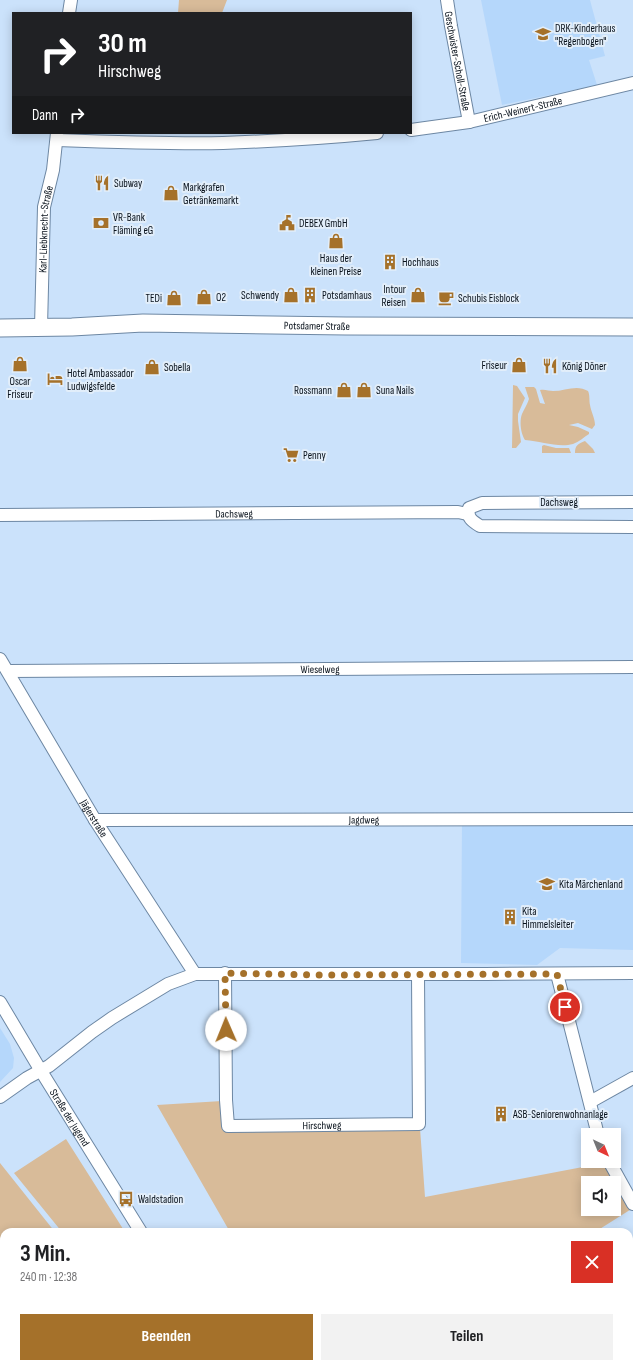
<!DOCTYPE html>
<html lang="de">
<meta charset="utf-8">
<style>
:root{--surface:#fff;--page:#f2f2f2;--text:#202124;--muted:#757577;--accent:#a5712a}
body{margin:0;font-family:"Sofia Sans Condensed",sans-serif;background:var(--page);color:var(--text);height:100vh;display:flex;flex-direction:column;font-size:15px;white-space:nowrap}
*{box-sizing:border-box;margin:0}
p{font-size:13px;color:var(--muted)}
.icon{flex:none;width:22px;height:22px;fill:none;stroke:currentColor;stroke-width:2;stroke-linecap:round;stroke-linejoin:round}
.map{position:relative;flex:1;overflow:hidden}
.sheet{position:absolute;left:0px;top:1228px;width:633px;height:140px;display:flex;flex-direction:column;background:var(--surface);border-radius:12px 12px 0 0;box-shadow:0 2px 10px #0003}
.sheet>*{flex:none}
.hud{position:absolute;left:12px;top:12px;width:400px;height:122px;border-radius:0px;box-shadow:0 2px 10px #0003;background:#202124;color:#fff;overflow:hidden}
.needle{width:26px;rotate:137deg}
.controls{position:absolute;left:581px;top:1128px;display:grid;gap:8px}
.controls a{display:grid;place-items:center;width:40px;height:40px;border-radius:0px;background:var(--surface);box-shadow:0 2px 10px #0003;font-size:20px}
.pin{position:absolute;display:grid;place-items:center;width:34px;height:34px;color:#fff;margin:-17px;border:2px solid #fff;border-radius:50%;box-shadow:0 1px 4px #0007}
.me{position:absolute;width:44px;margin:-22px;rotate:359deg;stroke-linejoin:round;filter:drop-shadow(0 0 3px #0008)}
.turn{display:flex;align-items:center;gap:14px;height:84px;padding:0 20px;font-size:18px}
.turn .icon{width:52px;height:52px;stroke-width:2.5}
.turn b{display:block;font-size:28px;line-height:34px}
.then{display:flex;align-items:center;height:38px;padding:0 20px;background:#0003;gap:8px;font-size:15px}
.round{display:grid;place-items:center;flex:none;width:42px;height:42px;border-radius:0px;background:var(--page)}
.overview{display:flex;align-items:center;justify-content:space-between;height:68px;padding:0 20px}
h1{font-size:24px;font-weight:700;line-height:30px}
.button{display:flex;gap:8px;margin-top:auto;padding:8px 20px}
.button a{flex:1;height:46px;border-radius:0px;background:var(--accent);color:#fff;font-size:16px;font-weight:700;line-height:46px;text-align:center}
.button a+a{background:var(--page);color:var(--text)}
.map>svg:first-child{display:block}
.built{fill:#b5d7fb}
.green{fill:#d8bb99;fill-rule:evenodd}
.lines{fill:none;stroke-linecap:round;stroke-linejoin:round}
.minor-casing{stroke:#6d87a3;stroke-width:14}
.secondary-casing{stroke:#6d87a3;stroke-width:19}
.minor{stroke:#fff;stroke-width:12}
.secondary{stroke:#fff;stroke-width:17}
.route{stroke:#a5712a;stroke-width:7;stroke-dasharray:0 12.6}
.labels{text-anchor:middle;stroke-width:4;stroke-linejoin:round;paint-order:stroke}
.poi-label{font-size:11px;fill:#07101a;stroke:#e2eefa;text-anchor:start}
.street-label{font-size:11px;fill:#07101a;stroke:#e2eefa}
</style>
<div class="map">
<svg width="633" height="1368" viewBox="0 0 633 1368">
<rect width="100%" height="100%" fill="#cbe2fb"/>
<path class="built" d="M481,0H590L605,56L589,60L597,85L502,105Z
M633,819V950L560,948L537,965L461,963L462,820Z
M0,1028L10,1044L14,1058L13,1068L0,1082Z
M633,1331V1368H575L581,1364H629V1334Z"/>
<path class="green" d="M179,0H227L222,13H178Z
M513,385L517,386L525,398L518,414V421L521,442L516,448H512Z
M525,387H534L536,389L540,403L545,404L540,390C545,389 549,391 553,391C565,391 577,384 588,391C590,395 589,400 590,405C591,412 595,418 595,425L592,429L578,423L569,425L578,427L589,432V434C584,437 579,442 573,444C558,448 541,441 525,440C521,434 519,422 522,414C524,409 527,405 529,399Z
M585,441L593,449L595,453H575C575,445 578,444 585,441Z
M544,445L556,448H569L571,453H542V446Z
M222,1101L225,1130L420,1128L425,1197L609,1162L633,1208L595,1232H230L157,1105ZM588,1183H614V1209H588Z
M66,1139L125,1232H62L14,1173Z
M0,1163L55,1232H4V1364H139L142,1368H0Z
M146,1364H205L207,1368H149Z
M308,1364H391L385,1368H310Z"/>
<g class="lines">
<defs>
<g id="minor">
<path id="s1" d="M447,0L451,26L469,122"/>
<path d="M69,13L71,0"/>
<path id="s2" d="M411,130L469,122L633,83"/>
<path d="M57,140C112,142 168,144 223,143C275,141 326,138 377,133"/>
<path id="s3" d="M41,327L44,207L53,170L57,133"/>
<path d="M633,502L482,503L469,508C467,518 472,521 480,526L633,527"/>
<path id="s4" d="M0,515L458,512L467,514"/>
<path id="s5" d="M0,659L95,820L195,974"/>
<path id="s6" d="M8,671L633,667"/>
<path id="s7" d="M95,820L633,819"/>
<path id="s8" d="M225,973L226,1100L228,1126L419,1124L418,974"/>
<path d="M557,974L598,1135"/>
<path id="s9" d="M0,1002L41,1071L141,1232"/>
<path d="M0,1097L27,1078L49,1066L92,1032L112,1018L168,984L195,974H485L633,973"/>
<path d="M590,1102L633,1078"/>
<path d="M609,1161L633,1204"/>
<path d="M221,1364L224,1368"/>
</g>
<g id="secondary">
<path id="s10" d="M0,328L72,327L143,323L346,326L633,327"/>
</g>
</defs>
<use href="#minor" class="minor-casing"/>
<use href="#secondary" class="secondary-casing"/>
<use href="#minor" class="minor"/>
<use href="#secondary" class="secondary"/>
</g>
<g class="lines">
<path class="route" d="M226,1030L225,973L318,975L557,974L565,1007"/>
</g>
<defs>
<symbol id="school-bare" viewBox="-9 -9 18 18"><path d="M0-5L7-2L0 1L-7-2ZM-4 1L0 2.5L4 1V4Q0 6-4 4Z" fill="#a5712a" stroke="#e2eefa" stroke-width="2.5" paint-order="stroke"/></symbol>
<symbol id="restaurant-bare" viewBox="-9 -9 18 18"><path d="M-5-6h1v4h1v-4h1v4h1v-4h1v5L-1.5 .5V6h-2V.5L-5-1ZM5-6V6H3V1.5H1.5Q1.5-4 5-6Z" fill="#a5712a" stroke="#e2eefa" stroke-width="2.5" paint-order="stroke"/></symbol>
<symbol id="shop-bare" viewBox="-9 -9 18 18"><path d="M-5-2.5h2.3a2.7 3.5 0 0 1 5.4 0H5L5.5 6h-11ZM-1.5-2.5h3a1.5 2.3 0 0 0-3 0Z" fill="#a5712a" stroke="#e2eefa" stroke-width="2.5" paint-order="stroke"/></symbol>
<symbol id="bank-bare" viewBox="-9 -9 18 18"><path d="M-6-4H6V4H-6ZM0-2.3a2.3 2.3 0 1 0 0 4.6a2.3 2.3 0 1 0 0-4.6Z" fill="#a5712a" stroke="#e2eefa" stroke-width="2.5" paint-order="stroke"/></symbol>
<symbol id="civic-bare" viewBox="-9 -9 18 18"><path d="M-.6-6.5H3V-4.5H.6V-3L4-1V1h2V6H-6V1h2V-1L-.6-3ZM-1.2 2.5V6h2.4V2.5Z" fill="#a5712a" stroke="#e2eefa" stroke-width="2.5" paint-order="stroke"/></symbol>
<symbol id="building-bare" viewBox="-9 -9 18 18"><path d="M-4-6H4V6H1V3H-1V6H-4ZM-2.5-4.3h1.7v1.8h-1.7ZM.8-4.3h1.7v1.8H.8ZM-2.5-1h1.7V.8h-1.7ZM.8-1h1.7V.8H.8Z" fill="#a5712a" stroke="#e2eefa" stroke-width="2.5" paint-order="stroke"/></symbol>
<symbol id="cafe-bare" viewBox="-9 -9 18 18"><path d="M-5.5-4.5H6V0H3Q3 3.5 0 3.5H-2.5Q-5.5 3.5-5.5 0ZM3-3.2v2h1.7v-2ZM-6 4.5H4V6H-6Z" fill="#a5712a" stroke="#e2eefa" stroke-width="2.5" paint-order="stroke"/></symbol>
<symbol id="hotel-bare" viewBox="-9 -9 18 18"><path d="M-6-4.5h1.5V1H6V5H4.5V3h-9V5H-6ZM-4 0a1.8 1.8 0 1 1 3.6 0ZM.5 0V-2.5h3Q6-2.5 6 0Z" fill="#a5712a" stroke="#e2eefa" stroke-width="2.5" paint-order="stroke"/></symbol>
<symbol id="supermarket-bare" viewBox="-9 -9 18 18"><path d="M-6-5.5h2.5l.6 2H6L4.5 2H-2.5L-4.4-4H-6ZM-1.5 3.2a1.3 1.3 0 1 0 .1 0ZM3 3.2a1.3 1.3 0 1 0 .1 0Z" fill="#a5712a" stroke="#e2eefa" stroke-width="2.5" paint-order="stroke"/></symbol>
<symbol id="bus-bare" viewBox="-9 -9 18 18"><path d="M-5-6H5V4H4V6H2V4H-2V6H-4V4H-5ZM-3.5-4V0h7V-4ZM-3.5 1.2v1.5H-2V1.2ZM2 1.2v1.5H3.5V1.2Z" fill="#a5712a" stroke="#e2eefa" stroke-width="2.5" paint-order="stroke"/></symbol>
</defs>
<g fill-rule="evenodd">
<use href="#school-bare" x="532" y="23" width="22" height="22"/>
<use href="#restaurant-bare" x="91" y="172" width="22" height="22"/>
<use href="#shop-bare" x="160" y="182" width="22" height="22"/>
<use href="#bank-bare" x="90" y="212" width="22" height="22"/>
<use href="#civic-bare" x="276" y="212" width="22" height="22"/>
<use href="#shop-bare" x="325" y="230" width="22" height="22"/>
<use href="#building-bare" x="379" y="251" width="22" height="22"/>
<use href="#shop-bare" x="280" y="284" width="22" height="22"/>
<use href="#building-bare" x="299" y="284" width="22" height="22"/>
<use href="#shop-bare" x="407" y="284" width="22" height="22"/>
<use href="#shop-bare" x="193" y="286" width="22" height="22"/>
<use href="#shop-bare" x="163" y="287" width="22" height="22"/>
<use href="#cafe-bare" x="435" y="287" width="22" height="22"/>
<use href="#shop-bare" x="9" y="353" width="22" height="22"/>
<use href="#shop-bare" x="508" y="354" width="22" height="22"/>
<use href="#restaurant-bare" x="539" y="355" width="22" height="22"/>
<use href="#shop-bare" x="141" y="356" width="22" height="22"/>
<use href="#hotel-bare" x="44" y="368" width="22" height="22"/>
<use href="#shop-bare" x="333" y="379" width="22" height="22"/>
<use href="#shop-bare" x="353" y="379" width="22" height="22"/>
<use href="#supermarket-bare" x="280" y="444" width="22" height="22"/>
<use href="#school-bare" x="536" y="873" width="22" height="22"/>
<use href="#building-bare" x="499" y="906" width="22" height="22"/>
<use href="#building-bare" x="490" y="1103" width="22" height="22"/>
<use href="#bus-bare" x="115" y="1188" width="22" height="22"/>
</g>
<g class="labels">
<g class="poi-label">
<text x="555" y="32">DRK-Kinderhaus<tspan x="555" dy="13">"Regenbogen"</tspan></text>
<text x="114" y="187">Subway</text>
<text x="183" y="191">Markgrafen<tspan x="183" dy="13">Getränkemarkt</tspan></text>
<text x="113" y="221">VR-Bank<tspan x="113" dy="13">Fläming eG</tspan></text>
<text x="299" y="227">DEBEX GmbH</text>
<text x="336" y="262" text-anchor="middle">Haus der<tspan x="336" dy="13">kleinen Preise</tspan></text>
<text x="402" y="266">Hochhaus</text>
<text x="406" y="293" text-anchor="end">Intour<tspan x="406" dy="13">Reisen</tspan></text>
<text x="279" y="299" text-anchor="end">Schwendy</text>
<text x="322" y="299">Potsdamhaus</text>
<text x="216" y="301">O2</text>
<text x="162" y="302" text-anchor="end">TEDi</text>
<text x="458" y="302">Schubis Eisblock</text>
<text x="507" y="369" text-anchor="end">Friseur</text>
<text x="562" y="370">König Döner</text>
<text x="164" y="371">Sobella</text>
<text x="67" y="377">Hotel Ambassador<tspan x="67" dy="13">Ludwigsfelde</tspan></text>
<text x="20" y="385" text-anchor="middle">Oscar<tspan x="20" dy="13">Friseur</tspan></text>
<text x="332" y="394" text-anchor="end">Rossmann</text>
<text x="376" y="394">Suna Nails</text>
<text x="303" y="459">Penny</text>
<text x="559" y="888">Kita Märchenland</text>
<text x="522" y="915">Kita<tspan x="522" dy="13">Himmelsleiter</tspan></text>
<text x="513" y="1118">ASB-Seniorenwohnanlage</text>
<text x="138" y="1203">Waldstadion</text>
</g>
<g class="street-label">
<text dy="4" stroke="none"><textPath href="#s1" startOffset="62">Geschwister-Scholl-Straße</textPath></text>
<text dy="4" stroke="none"><textPath href="#s2" startOffset="114">Erich-Weinert-Straße</textPath></text>
<text dy="4" stroke="none"><textPath href="#s3" startOffset="98">Karl-Liebknecht-Straße</textPath></text>
<text dy="4" stroke="none"><textPath href="#s10" startOffset="317">Potsdamer Straße</textPath></text>
<text x="559" y="506">Dachsweg</text>
<text dy="4" stroke="none"><textPath href="#s4" startOffset="234">Dachsweg</textPath></text>
<text dy="4" stroke="none"><textPath href="#s6" startOffset="312">Wieselweg</textPath></text>
<text dy="4" stroke="none"><textPath href="#s5" startOffset="185">Jägerstraße</textPath></text>
<text dy="4" stroke="none"><textPath href="#s7" startOffset="269">Jagdweg</textPath></text>
<text dy="4" stroke="none"><textPath href="#s9" startOffset="135">Straße der Jugend</textPath></text>
<text dy="4" stroke="none"><textPath href="#s8" startOffset="247">Hirschweg</textPath></text>
</g>
</g>
</svg>
<div class="controls">
<a><svg class="needle" viewBox="-14 -14 28 28"><path d="M0-13l5 13h-10z" fill="#e53935"/><path d="M0 13l5-13h-10z" fill="#757577"/></svg></a>
<a><svg class="icon" aria-label="sound" viewBox="0 0 24 24"><path d="M4 9h4l5-4v14l-5-4H4zM17 9q2 3 0 6"/></svg></a>
</div>
<div class="pin" style="left:565px;top:1007px;background:#d93025"><svg class="icon" aria-label="arrive" viewBox="0 0 24 24"><path d="M6 21V4h12l-3 4 3 4H6"/></svg></div>
<svg class="me" style="left:226px;top:1030px" viewBox="-20 -20 40 40"><circle r="19" fill="#fff"/><path d="M0-13L10 11 0 6-10 11z" fill="#a5712a"/></svg>
<div class="hud">
<div class="turn"><svg class="icon" aria-label="right" viewBox="0 0 24 24"><path d="M7 20v-9h11M14 6l5 5-5 5"/></svg><div><b>30 m</b>Hirschweg</div></div>
<div class="then">Dann<svg class="icon" aria-label="right" viewBox="0 0 24 24"><path d="M7 20v-9h11M14 6l5 5-5 5"/></svg></div>
</div>
<section class="sheet">
<div class="overview"><div><h1>3 Min.</h1><p>240 m · 12:38</p></div><a class="round" style="background:#d93025;color:#fff"><svg class="icon" aria-label="close" viewBox="0 0 24 24"><path d="M6 6l12 12M18 6L6 18"/></svg></a></div>
<div class="button"><a>Beenden</a><a>Teilen</a></div>
</section>
</div>
